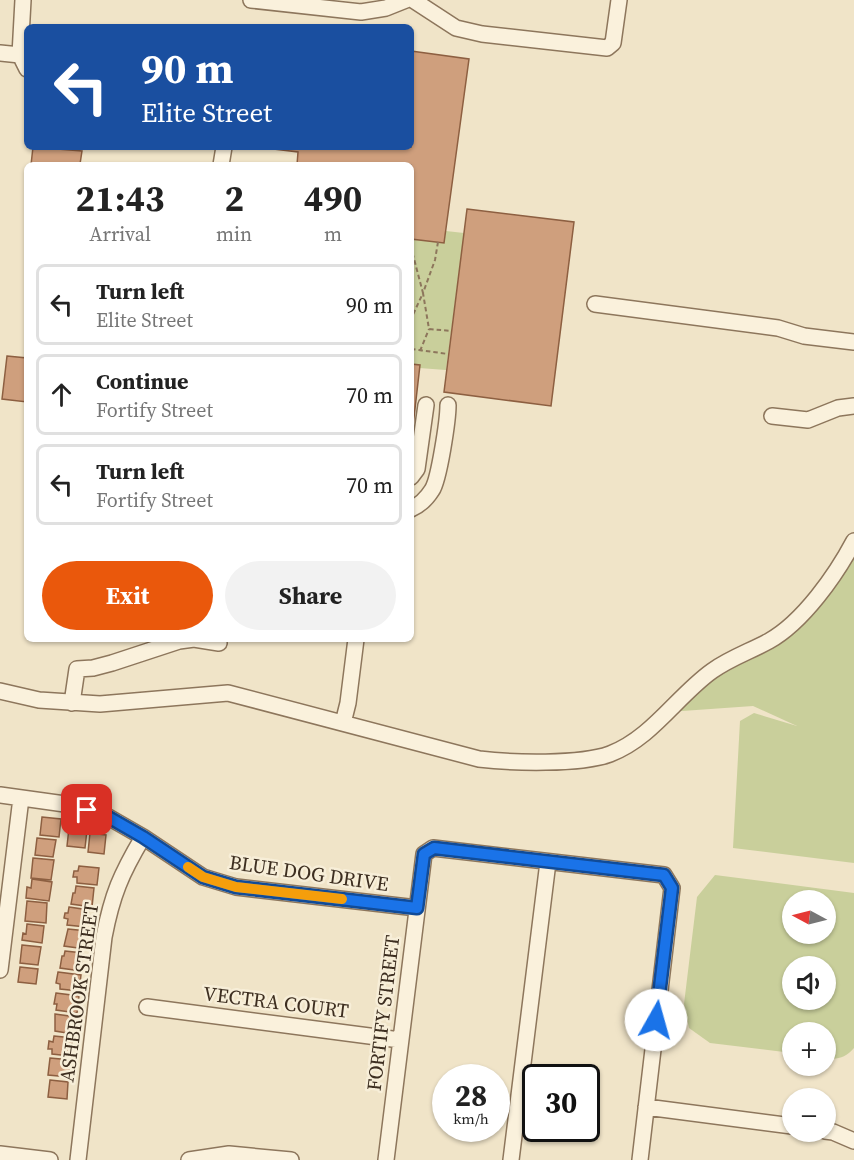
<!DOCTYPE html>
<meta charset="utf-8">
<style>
:root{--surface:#fff;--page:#f2f2f2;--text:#222;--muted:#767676;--line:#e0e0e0;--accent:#ea580c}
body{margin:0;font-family:"Source Serif 4",serif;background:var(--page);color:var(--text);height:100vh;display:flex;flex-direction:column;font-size:22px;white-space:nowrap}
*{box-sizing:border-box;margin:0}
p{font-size:20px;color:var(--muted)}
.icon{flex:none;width:33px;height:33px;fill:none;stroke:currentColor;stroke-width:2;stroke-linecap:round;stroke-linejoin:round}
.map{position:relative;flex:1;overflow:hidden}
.sheet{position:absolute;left:24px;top:162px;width:390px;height:480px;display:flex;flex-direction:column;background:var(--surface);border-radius:9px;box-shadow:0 2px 4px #0004}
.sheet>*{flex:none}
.top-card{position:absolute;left:24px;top:24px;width:390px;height:126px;border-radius:9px;box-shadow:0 2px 4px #0004;background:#1a4fa0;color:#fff;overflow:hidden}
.needle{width:39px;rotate:277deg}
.fabs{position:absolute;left:782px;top:890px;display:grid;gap:12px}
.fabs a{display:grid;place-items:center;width:54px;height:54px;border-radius:50%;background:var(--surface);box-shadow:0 2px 4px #0004;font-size:30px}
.speed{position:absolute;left:432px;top:1064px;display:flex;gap:12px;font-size:30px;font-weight:700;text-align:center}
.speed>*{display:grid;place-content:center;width:78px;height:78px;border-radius:50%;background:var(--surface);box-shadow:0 2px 4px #0004;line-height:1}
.speed small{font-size:15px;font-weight:400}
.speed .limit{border:3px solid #111;border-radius:9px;background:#fff;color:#111}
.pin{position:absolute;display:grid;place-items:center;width:51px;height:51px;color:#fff;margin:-26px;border-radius:12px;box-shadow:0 3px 9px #0006}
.me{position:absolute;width:66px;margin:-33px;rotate:7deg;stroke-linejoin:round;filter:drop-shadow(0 0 4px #0008)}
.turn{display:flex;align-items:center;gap:21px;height:126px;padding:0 18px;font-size:27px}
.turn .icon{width:78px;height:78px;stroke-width:2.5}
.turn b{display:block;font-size:42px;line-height:51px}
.eta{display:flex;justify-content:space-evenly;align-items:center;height:102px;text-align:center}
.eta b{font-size:36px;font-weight:700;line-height:42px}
.cta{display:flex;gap:12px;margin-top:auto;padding:12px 18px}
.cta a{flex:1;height:69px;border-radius:36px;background:var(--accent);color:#fff;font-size:24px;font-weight:700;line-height:69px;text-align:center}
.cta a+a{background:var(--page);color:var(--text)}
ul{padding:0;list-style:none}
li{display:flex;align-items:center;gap:18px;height:81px;margin:0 12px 9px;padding:0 6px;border:3px solid var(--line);border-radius:9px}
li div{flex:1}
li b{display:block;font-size:22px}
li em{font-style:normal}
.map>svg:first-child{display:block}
.green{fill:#c9cf9b;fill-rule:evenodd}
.building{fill:#cf9f7d;stroke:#8d5f41;stroke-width:1.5}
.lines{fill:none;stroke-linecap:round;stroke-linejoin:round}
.minor-casing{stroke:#8d765c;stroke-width:18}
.path{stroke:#8d765c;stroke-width:2;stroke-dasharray:4.5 3;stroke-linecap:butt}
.minor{stroke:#faf1dc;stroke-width:15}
.route-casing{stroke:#114b97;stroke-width:15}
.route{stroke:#1a73e8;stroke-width:10}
.slow{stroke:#f59e0b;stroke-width:10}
.labels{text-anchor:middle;stroke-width:5;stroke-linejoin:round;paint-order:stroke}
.street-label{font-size:20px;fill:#3d2e20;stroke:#f7eed8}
</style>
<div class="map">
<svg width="854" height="1160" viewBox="0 0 854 1160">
<rect width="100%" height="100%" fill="#f0e4c8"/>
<path class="green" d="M446,231L464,233L446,370L419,368V365L411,364V239L444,243Z
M854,541V863L733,848L740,721L754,713L797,726L753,706L668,712L793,622Z
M715,875L854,893V1048C845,1058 838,1060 825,1058V1032H792V1053L710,1043L689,1028L684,1004L697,897ZM792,900H825V933H792ZM792,966H825V999H792Z"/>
<path class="building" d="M411,51L469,59L444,243L411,239V165H297L298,152L257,147H411Z
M33,147L82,151L80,164L90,165H31Z
M467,209L574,222L551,406L444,392Z
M7,356L27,358V402L2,399Z
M411,364L420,365L413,426L411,425Z
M42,817L61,819L59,837L40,835Z
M69,828L87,830L85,848L67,846Z
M90,833L106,835L104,854L88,852Z
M37,838L56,840L53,857L35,855Z
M33,858L54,860L51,880L31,878Z
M79,866L99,868L97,885L77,883V877H73L74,871H78Z
M32,879L52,882L49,901L26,898L27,887L31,888Z
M76,886L94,888L92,907L71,904L73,893H75Z
M27,901L47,903L46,923L25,921Z
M69,907L89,910L86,927L67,925L68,919L64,918L65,913H68Z
M27,924L44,926L42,943L22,940L23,933L26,934Z
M68,929L87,931L85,949L64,946Z
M22,945L41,947L38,965L20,963Z
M65,951L83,953L81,971L60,968L62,956H64Z
M20,967L38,969L36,984L18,982Z
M58,972L81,975L79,991L60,989V984L56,983Z
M56,993L79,996L77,1013L56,1010L57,1004H54Z
M55,1014L76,1017L73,1034L55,1031Z
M54,1036L73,1038L70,1056L52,1054V1049H48L49,1041L53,1042Z
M50,1058L71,1060L69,1077L48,1075Z
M50,1080L68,1082L67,1099L48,1097Z"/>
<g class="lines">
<defs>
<path id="minor" d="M23,0L20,55L27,69
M251,0L361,12L386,8L406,0
M413,0L456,28L482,34L607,48L613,43L619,0
M0,53L20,55
M221,165L224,147
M595,304L778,328L804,336L854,342
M772,416L808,420L838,408L854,406
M411,477L417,469L426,405
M411,509C420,505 427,498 432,490C439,480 448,420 448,405
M0,691L39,700L100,704L228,693L479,759C512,763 580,765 610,754C652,738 677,696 712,671C730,658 751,651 769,641C803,622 836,575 854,541
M72,703L77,669L93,668L112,663L179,641L194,639L219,643
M343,723L348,703L356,639
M0,795L72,805L103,814L143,837L203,877L236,887L417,908
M0,970L21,798
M147,1007L400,1040
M646,1107L792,1126
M825,1131L833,1132L854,1141
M0,1154L50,1160
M78,1160L104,937C112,895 121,874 143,837
M189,1160L229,1154L291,1160
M386,1160L424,854L433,848L664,875L672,888L640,1160
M511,1160L548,862"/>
</defs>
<use href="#minor" class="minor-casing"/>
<path class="path" d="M438,242L435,260L423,293L429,329L451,331
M411,255H413L423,293L411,319
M411,349L448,354
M420,351L429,329"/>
<use href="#minor" class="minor"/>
</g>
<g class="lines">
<defs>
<path id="route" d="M87,810L103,814L143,837L203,877L236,887L417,908L424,854L434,848L664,875L672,888L656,1020"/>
</defs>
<use href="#route" class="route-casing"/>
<use href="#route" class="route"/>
<path class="slow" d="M188,867L203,877L236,887L342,899"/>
</g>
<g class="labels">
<g class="street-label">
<text transform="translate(309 873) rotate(8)" y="7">BLUE DOG DRIVE</text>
<text transform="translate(79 992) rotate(-82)" y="7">ASHBROOK STREET</text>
<text transform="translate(276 1002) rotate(7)" y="7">VECTRA COURT</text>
<text transform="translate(383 1013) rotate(-83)" y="7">FORTIFY STREET</text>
</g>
</g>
</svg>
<div class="fabs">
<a><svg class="needle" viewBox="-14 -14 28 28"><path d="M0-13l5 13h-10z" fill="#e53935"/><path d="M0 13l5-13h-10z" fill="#767676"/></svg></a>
<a><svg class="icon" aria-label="sound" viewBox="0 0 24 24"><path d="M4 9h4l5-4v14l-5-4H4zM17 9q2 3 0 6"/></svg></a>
<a>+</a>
<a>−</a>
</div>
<div class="speed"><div>28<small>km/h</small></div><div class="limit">30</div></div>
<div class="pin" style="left:87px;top:810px;background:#d93025"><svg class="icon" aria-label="arrive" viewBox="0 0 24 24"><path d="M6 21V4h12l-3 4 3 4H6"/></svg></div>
<svg class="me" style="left:656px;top:1020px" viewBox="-20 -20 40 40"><circle r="19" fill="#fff"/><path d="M0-13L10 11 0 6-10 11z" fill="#1a73e8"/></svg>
<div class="top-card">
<div class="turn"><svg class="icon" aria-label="left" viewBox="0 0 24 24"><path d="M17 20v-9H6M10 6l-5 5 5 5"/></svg><div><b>90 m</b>Elite Street</div></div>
</div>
<section class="sheet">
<div class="eta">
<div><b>21:43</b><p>Arrival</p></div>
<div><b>2</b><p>min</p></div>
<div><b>490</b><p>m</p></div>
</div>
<ul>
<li><svg class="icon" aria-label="left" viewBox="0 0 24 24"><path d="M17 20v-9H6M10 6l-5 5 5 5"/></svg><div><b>Turn left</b><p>Elite Street</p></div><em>90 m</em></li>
<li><svg class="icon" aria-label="ahead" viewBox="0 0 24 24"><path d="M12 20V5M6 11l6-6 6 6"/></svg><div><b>Continue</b><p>Fortify Street</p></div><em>70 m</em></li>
<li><svg class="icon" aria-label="left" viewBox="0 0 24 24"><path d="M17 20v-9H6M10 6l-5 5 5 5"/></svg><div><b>Turn left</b><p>Fortify Street</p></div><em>70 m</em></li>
</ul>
<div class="cta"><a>Exit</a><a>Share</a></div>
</section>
</div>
